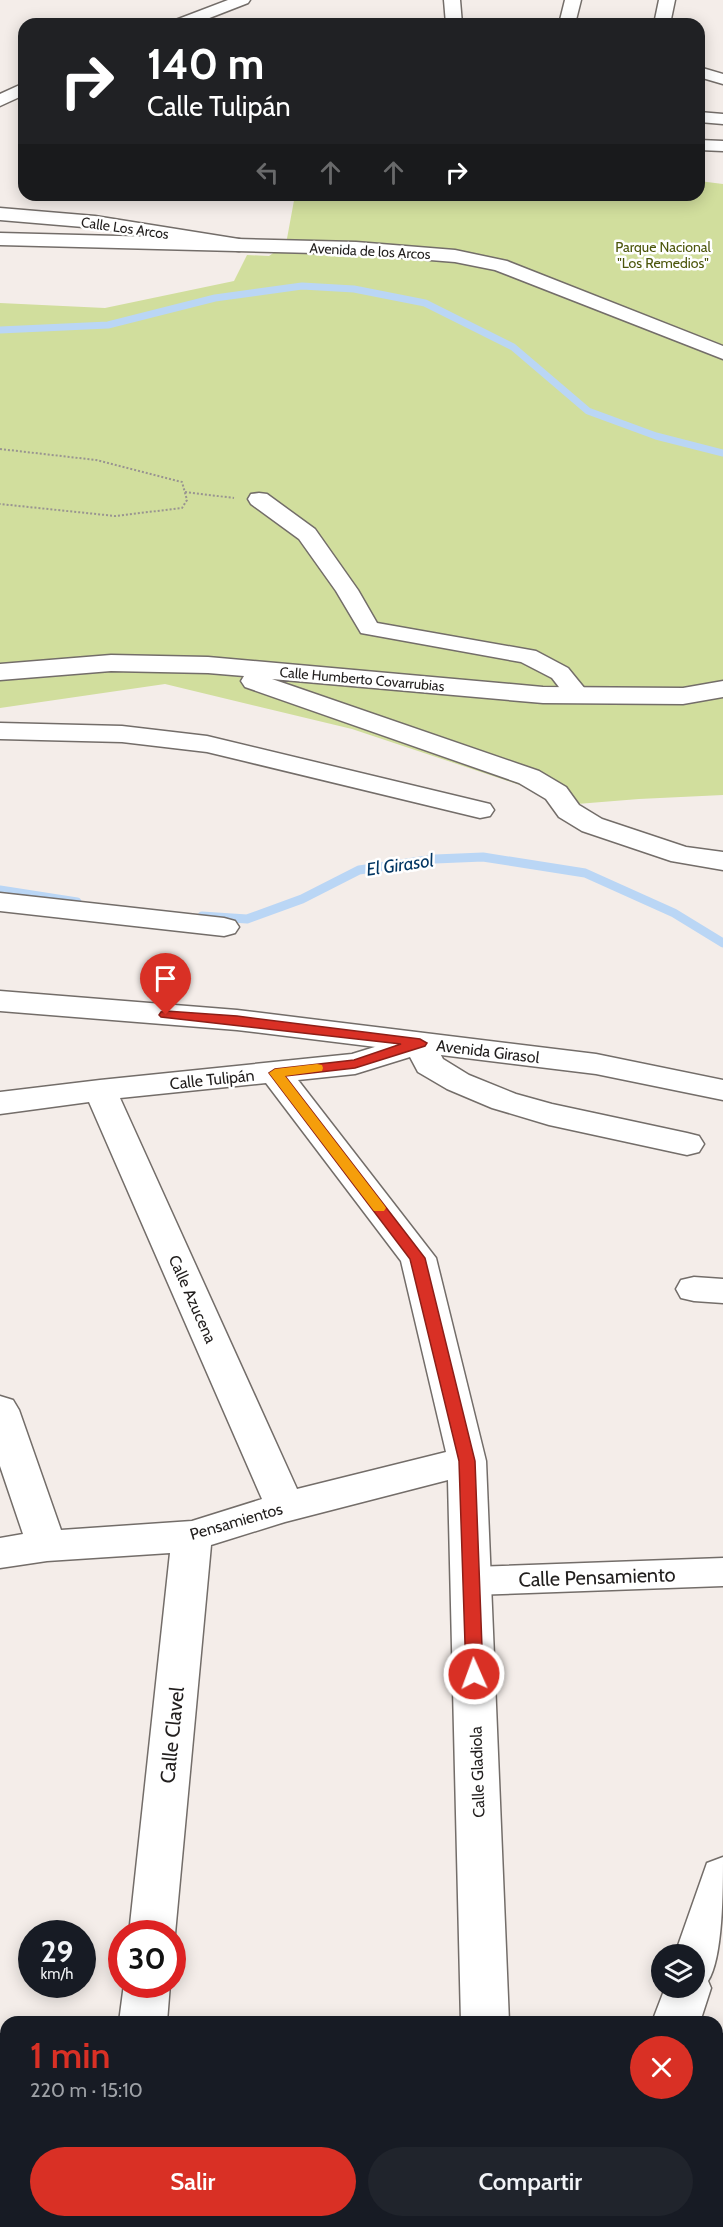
<!DOCTYPE html>
<html lang="es">
<meta charset="utf-8">
<style>
:root{--surface:#171b24;--page:#20242c;--text:#f1f3f6;--muted:#9ea1a6;--accent:#d93025}
body{margin:0;font-family:Cabin,sans-serif;background:var(--page);color:var(--text);height:100vh;display:flex;flex-direction:column;font-size:22px;white-space:nowrap}
*{box-sizing:border-box;margin:0}
p{font-size:20px;color:var(--muted)}
.icon{flex:none;width:33px;height:33px;fill:none;stroke:currentColor;stroke-width:2;stroke-linecap:round;stroke-linejoin:round}
.map{position:relative;flex:1;overflow:hidden}
.side{position:absolute;left:0px;top:2016px;width:723px;height:212px;display:flex;flex-direction:column;background:var(--surface);border-radius:18px 18px 0 0;box-shadow:0 3px 15px #0003}
.side>*{flex:none}
.banner{position:absolute;left:18px;top:18px;width:687px;height:183px;border-radius:18px;box-shadow:0 3px 15px #0003;background:#202124;color:#fff;overflow:hidden}
.fabs{position:absolute;left:651px;top:1944px;display:grid;gap:12px}
.fabs a{display:grid;place-items:center;width:54px;height:54px;border-radius:50%;background:var(--surface);box-shadow:0 3px 15px #0003;font-size:30px}
.speed{position:absolute;left:18px;top:1920px;display:flex;gap:12px;font-size:30px;font-weight:700;text-align:center}
.speed>*{display:grid;place-content:center;width:78px;height:78px;border-radius:50%;background:var(--surface);box-shadow:0 3px 15px #0003;line-height:1}
.speed small{font-size:15px;font-weight:400}
.speed .limit{border:9px solid #d22;background:#fff;color:#111}
.pin{position:absolute;display:grid;place-items:center;width:51px;height:51px;color:#fff;margin:-62px -26px;border-radius:50% 50% 50% 0;rotate:-45deg;box-shadow:0 0 6px #0007}
.pin .icon{rotate:45deg}
.me{position:absolute;width:66px;margin:-33px;rotate:358deg;stroke-linejoin:round;filter:drop-shadow(0 0 4px #0008)}
.turn{display:flex;align-items:center;gap:21px;height:126px;padding:0 30px;font-size:27px}
.turn .icon{width:78px;height:78px;stroke-width:2.5}
.turn b{display:block;font-size:42px;line-height:51px}
.lanes{display:flex;align-items:center;height:57px;padding:0 30px;background:#0003;justify-content:center;gap:30px;direction:ltr}
.lanes .off{opacity:.35}
.round{display:grid;place-items:center;flex:none;width:63px;height:63px;border-radius:32px;background:var(--page)}
.head{display:flex;align-items:center;justify-content:space-between;height:102px;padding:0 30px}
h1{font-size:36px;font-weight:600;line-height:45px;color:var(--accent)}
.primary-button{display:flex;gap:12px;margin-top:auto;padding:12px 30px}
.primary-button a{flex:1;height:69px;border-radius:36px;background:var(--accent);color:#fff;font-size:24px;font-weight:600;line-height:69px;text-align:center}
.primary-button a+a{background:var(--page);color:var(--text)}
.map>svg:first-child{display:block}
.green{fill:#d1de9d}
.lines{fill:none;stroke-linecap:round;stroke-linejoin:round}
.stream-far1{stroke:#bad6f5;stroke-width:7}
.stream{stroke:#bad6f5;stroke-width:9}
.pedestrian-casing{stroke:#736d69;stroke-width:3}
.minor-casing{stroke:#736d69;stroke-width:3}
.tertiary-casing{stroke:#736d69;stroke-width:3}
.secondary-casing{stroke:#736d69;stroke-width:3}
.path{stroke:#999491;stroke-width:2;stroke-dasharray:2 2;stroke-linecap:butt}
.pedestrian{fill:#fff;fill-rule:evenodd}
.minor{fill:#fff;fill-rule:evenodd}
.tertiary{fill:#fff;fill-rule:evenodd}
.secondary{fill:#fff;fill-rule:evenodd}
.route{fill:#d93025;stroke:#8d1f18;stroke-width:1.5}
.slow{fill:#f59e0b}
.labels{text-anchor:middle;stroke-width:5;stroke-linejoin:round;paint-order:stroke}
.far-street-label{font-size:14px;fill:#211e1d;stroke:#fff}
.far-park-label{font-size:14px;fill:#4c560b;stroke:#fff}
.street-label{font-size:16px;fill:#211e1d;stroke:#fff}
.water-label{font-size:18px;font-style:italic;fill:#013562;stroke:#fff}
.near-street-label{font-size:20px;fill:#211e1d;stroke:#fff}
</style>
<div class="map">
<svg width="723" height="2227" viewBox="0 0 723 2227">
<rect width="100%" height="100%" fill="#f4ede9"/>
<path class="green" d="M699,181L723,184V795L639,799L577,804L352,729L165,684L0,708V303L105,308L234,281L247,255L269,256L286,244L295,195H699Z
M723,2060V2227H678L679,2222H717V2082Z"/>
<g class="lines">
<path class="stream-far1" d="M0,330L108,325L215,298L302,286L354,289L425,303L513,347L588,411L656,436L723,453"/>
<path class="stream" d="M0,890L77,902
M202,916L247,919L302,899L359,870L435,859L483,857L585,873L674,913L723,943"/>
<defs>
<path id="pedestrian" d="M259,493L267,494L315,529L358,590L377,623L536,651L568,668L590,695L587,700L578,702L569,700L552,678L521,662L361,633L336,591L299,539L251,504L248,499L251,494Z
M723,1558V1586L472,1595L459,1591L454,1581L459,1571L472,1567Z"/>
<path id="minor" d="M228,0H250L248,3L194,24H171L173,21Z
M444,0H460L462,24H446Z
M565,0H581L575,24H559Z
M659,0H675L670,24H654Z
M699,67L723,74V84L699,77Z
M24,83V95L0,106V94Z
M699,112L723,114V124L699,122Z
M699,140L723,141V151L699,150Z
M0,208L95,216L239,239L246,241L249,245L246,249L239,251L95,228L0,220Z
M111,655L208,657L543,687L683,688L723,681V697L683,704L543,703L272,679L539,771L566,787L579,805L602,819L686,847L723,852V870L671,861L582,831L559,817L546,799L519,783L245,687L241,681L244,676L208,673L111,671L0,680V664Z
M0,723L122,726L207,736L490,804L494,810L490,816L480,818L207,752L122,742L0,739Z
M0,893L224,918L235,921L239,927L235,933L224,936L0,911Z
M420,1033L431,1036L443,1059L469,1075L516,1094L552,1104L687,1133L699,1136L704,1144L699,1152L687,1155L549,1125L492,1108L447,1089L418,1072L410,1057L355,1074L298,1080L436,1258L486,1461L509,2022H461L448,1480L285,1522L211,1545L175,1934L172,1939V1934H129L170,1553L47,1561L0,1568V1538L23,1534L0,1466V1396L13,1400L19,1410L61,1530L192,1521L262,1499L89,1102L0,1114V1092L100,1080L352,1054ZM266,1083L401,1261L446,1452L297,1489L120,1098Z
M694,1277L723,1279V1303L694,1301L681,1298L676,1289L681,1280Z
M723,1857C723,1889 723,1958 708,1981L711,1988L700,2022H652L665,1988H694V1954H675L707,1863Z
M124,1984H170L167,2022H119Z
M100,2222H150L149,2227H99Z
M448,2222H505L507,2227H450Z
M587,2222H637L635,2227H585Z"/>
<path id="tertiary" d="M0,991L237,1010L596,1054L723,1080V1100L596,1074L237,1030L0,1011Z"/>
<path id="secondary" d="M0,233L356,242L455,250L507,261L723,346V359L495,270L455,262L356,254L0,245Z"/>
</defs>
<use href="#pedestrian" class="pedestrian-casing"/>
<use href="#minor" class="minor-casing"/>
<use href="#tertiary" class="tertiary-casing"/>
<use href="#secondary" class="secondary-casing"/>
<path class="path" d="M0,449L96,460L182,482L187,500L182,508L115,516L0,504
M185,492L234,498"/>
<use href="#pedestrian" class="pedestrian"/>
<use href="#minor" class="minor"/>
<use href="#tertiary" class="tertiary"/>
<use href="#secondary" class="secondary"/>
</g>
<path class="route" d="M166,1011L237,1016L420,1039L427,1043L425,1046L355,1068L285,1076L425,1258L475,1461L483,1674L481,1679L474,1681L468,1679L466,1674L459,1461L410,1259L269,1073L275,1069L354,1060L401,1044L161,1017L159,1015L161,1012Z"/>
<path class="slow" d="M317,1064L322,1065L323,1068L322,1071L285,1076L384,1205L386,1208L384,1211H374L269,1073L275,1069Z"/>
<g class="labels">
<g class="far-street-label">
<text transform="translate(125 228) rotate(8)" y="5">Calle Los Arcos</text>
<text transform="translate(370 251) rotate(3)" y="5">Avenida de los Arcos</text>
<text transform="translate(362 679) rotate(5)" y="5">Calle Humberto Covarrubias</text>
</g>
<g class="far-park-label">
<text x="663" y="252">Parque Nacional<tspan x="663" dy="16">"Los Remedios"</tspan></text>
</g>
<g class="street-label">
<text transform="translate(488 1051) rotate(7)" y="6">Avenida Girasol</text>
<text transform="translate(212 1079) rotate(-6)" y="6">Calle Tulipán</text>
<text transform="translate(193 1299) rotate(66)" y="6">Calle Azucena</text>
<text transform="translate(236 1521) rotate(-16)" y="6">Pensamientos</text>
<text transform="translate(477 1772) rotate(-92)" y="6">Calle Gladiola</text>
</g>
<g class="water-label">
<text transform="translate(400 865) rotate(-8)" y="6">El Girasol</text>
</g>
<g class="near-street-label">
<text transform="translate(597 1577) rotate(-2)" y="7">Calle Pensamiento</text>
<text transform="translate(172 1735) rotate(-84)" y="7">Calle Clavel</text>
</g>
</g>
</svg>
<div class="fabs">
<a><svg class="icon" aria-label="layers" viewBox="0 0 24 24"><path d="M12 4l9 5-9 5-9-5zM3 14l9 5 9-5"/></svg></a>
</div>
<div class="speed"><div>29<small>km/h</small></div><div class="limit">30</div></div>
<div class="pin" style="left:166px;top:1015px;background:#d93025"><svg class="icon" aria-label="arrive" viewBox="0 0 24 24"><path d="M6 21V4h12l-3 4 3 4H6"/></svg></div>
<svg class="me" style="left:474px;top:1674px" viewBox="-20 -20 40 40"><circle r="17" fill="#d93025" stroke="#fff" stroke-width="3"/><path d="M0-11L8 9 0 5-8 9z" fill="#fff"/></svg>
<div class="banner">
<div class="turn"><svg class="icon" aria-label="right" viewBox="0 0 24 24"><path d="M7 20v-9h11M14 6l5 5-5 5"/></svg><div><b>140 m</b>Calle Tulipán</div></div>
<div class="lanes"><svg class="icon off" aria-label="left" viewBox="0 0 24 24"><path d="M17 20v-9H6M10 6l-5 5 5 5"/></svg><svg class="icon off" aria-label="ahead" viewBox="0 0 24 24"><path d="M12 20V5M6 11l6-6 6 6"/></svg><svg class="icon off" aria-label="ahead" viewBox="0 0 24 24"><path d="M12 20V5M6 11l6-6 6 6"/></svg><svg class="icon" aria-label="right" viewBox="0 0 24 24"><path d="M7 20v-9h11M14 6l5 5-5 5"/></svg></div>
</div>
<section class="side">
<div class="head"><div><h1>1 min</h1><p>220 m · 15:10</p></div><a class="round" style="background:#d93025;color:#fff"><svg class="icon" aria-label="close" viewBox="0 0 24 24"><path d="M6 6l12 12M18 6L6 18"/></svg></a></div>
<div class="primary-button"><a>Salir</a><a>Compartir</a></div>
</section>
</div>
